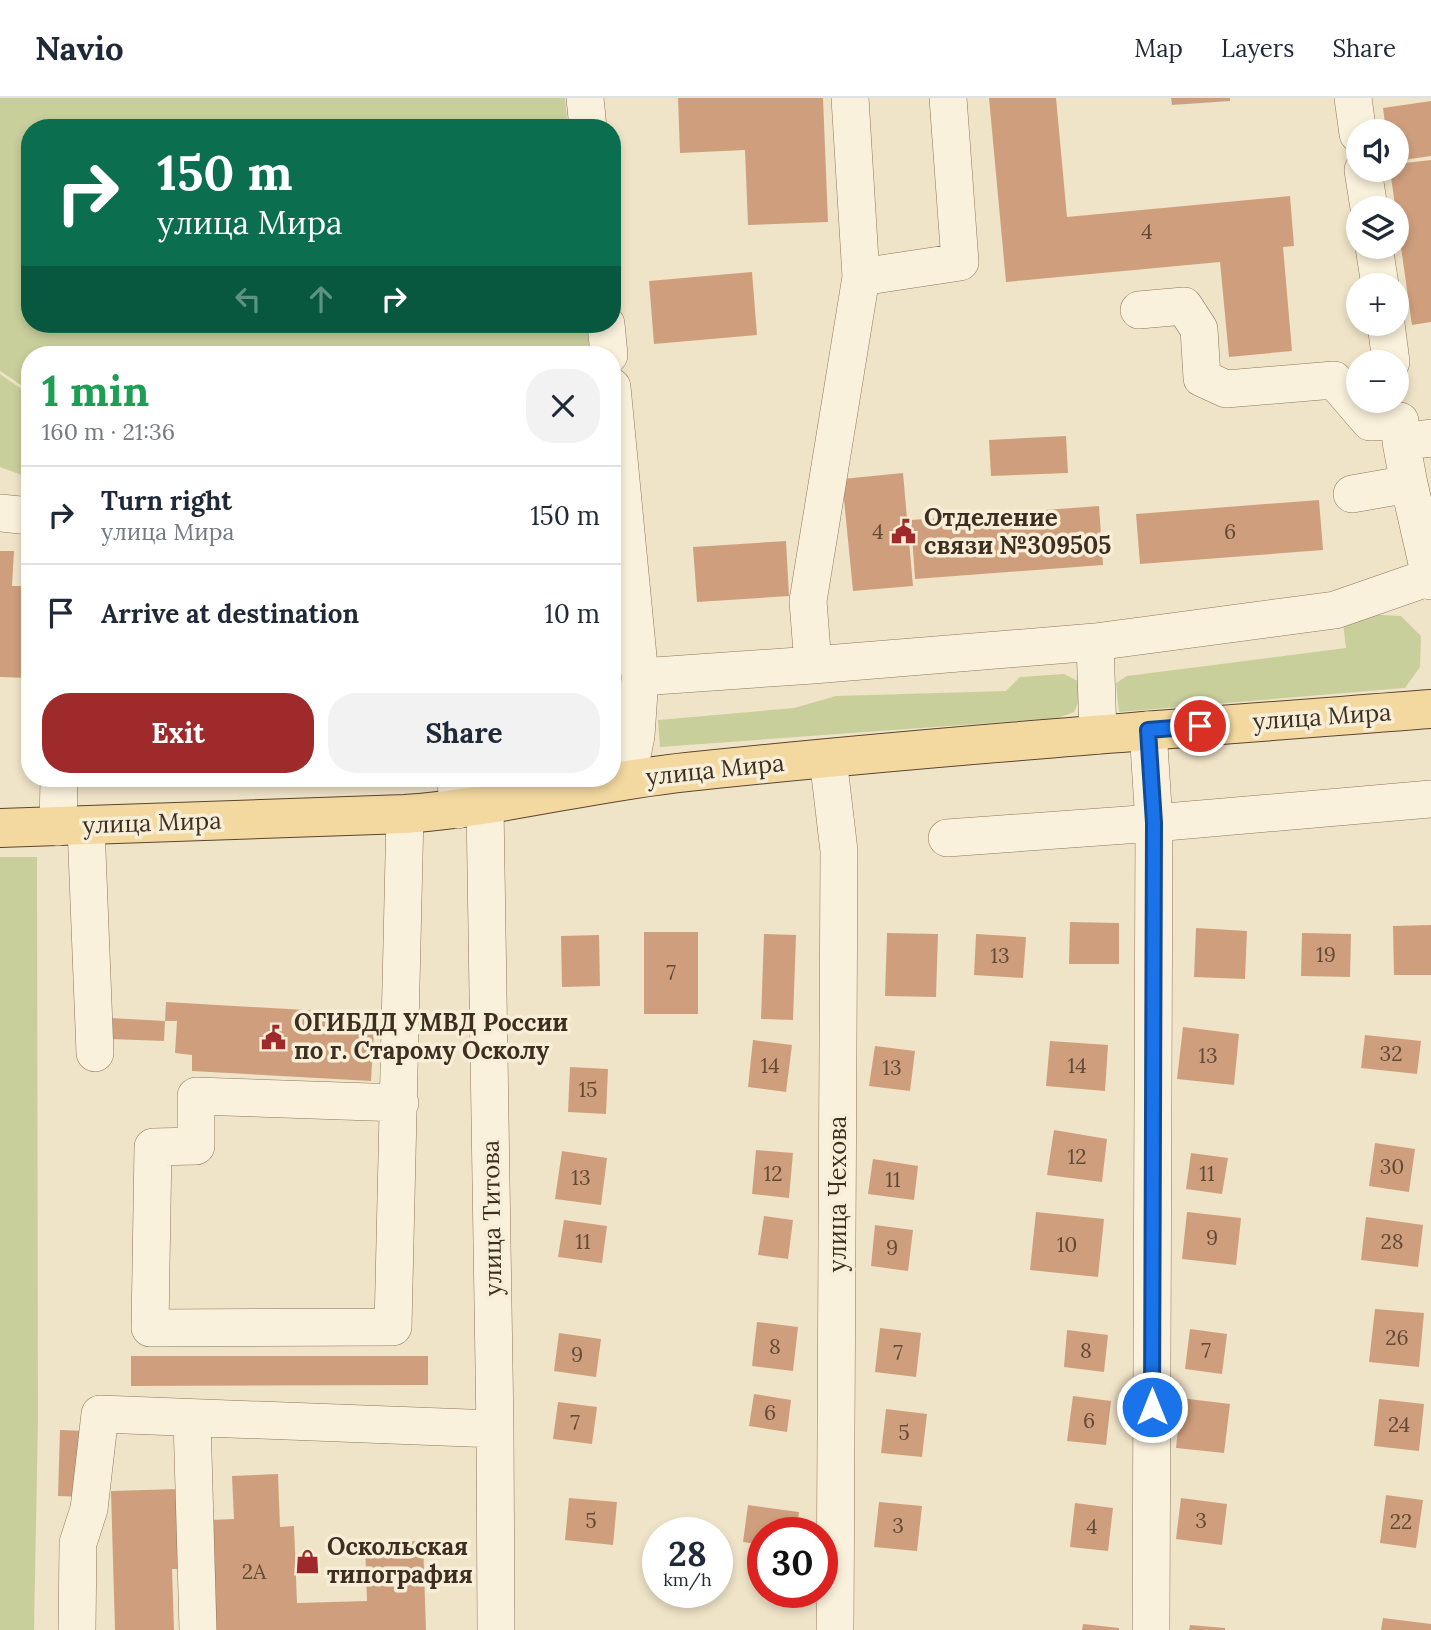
<!DOCTYPE html>
<meta charset="utf-8">
<style>
:root{--surface:#fff;--page:#f2f2f3;--text:#1f2937;--muted:#747a83;--line:#e0e1e3;--accent:#9e2a2b}
body{margin:0;font-family:Lora,serif;background:var(--page);color:var(--text);height:100vh;display:flex;flex-direction:column;font-size:26px;white-space:nowrap}
*{box-sizing:border-box;margin:0}
p{font-size:23px;color:var(--muted)}
.icon{flex:none;width:38px;height:38px;fill:none;stroke:currentColor;stroke-width:2;stroke-linecap:round;stroke-linejoin:round}
.map{position:relative;flex:1;overflow:hidden}
.panel{position:absolute;left:21px;top:248px;width:600px;height:441px;display:flex;flex-direction:column;background:var(--surface);border-radius:28px;box-shadow:0 4px 10px #0003}
.panel>*{flex:none}
.banner{position:absolute;left:21px;top:21px;width:600px;height:214px;border-radius:28px;box-shadow:0 4px 10px #0003;background:#0b6e4f;color:#fff;overflow:hidden}
.controls{position:absolute;left:1346px;top:21px;display:grid;gap:14px}
.controls a{display:grid;place-items:center;width:63px;height:63px;border-radius:50%;background:var(--surface);box-shadow:0 4px 10px #0003;font-size:35px}
.speed{position:absolute;left:642px;top:1419px;display:flex;gap:14px;font-size:35px;font-weight:700;text-align:center}
.speed>*{display:grid;place-content:center;width:91px;height:91px;border-radius:50%;background:var(--surface);box-shadow:0 4px 10px #0003;line-height:1}
.speed small{font-size:18px;font-weight:400}
.speed .limit{border:10px solid #d22;background:#fff;color:#111}
.pin{position:absolute;display:grid;place-items:center;width:60px;height:60px;color:#fff;margin:-30px;border:4px solid #fff;border-radius:50%;box-shadow:0 2px 7px #0007}
.me{position:absolute;width:77px;margin:-38px;rotate:0deg;stroke-linejoin:round;filter:drop-shadow(0 0 5px #0008)}
.turn{display:flex;align-items:center;gap:24px;height:147px;padding:0 21px;font-size:32px}
.turn .icon{width:91px;height:91px;stroke-width:2.5}
.turn b{display:block;font-size:49px;line-height:60px}
.lanes{display:flex;align-items:center;height:66px;padding:0 21px;background:#0003;justify-content:center;gap:35px;direction:ltr}
.lanes .off{opacity:.35}
.round{display:grid;place-items:center;flex:none;width:74px;height:74px;border-radius:28px;background:var(--page)}
.overview{display:flex;align-items:center;justify-content:space-between;height:119px;padding:0 21px}
h1{font-size:42px;font-weight:800;line-height:52px;color:#1e9e55}
.cta{display:flex;gap:14px;margin-top:auto;padding:14px 21px}
.cta a{flex:1;height:80px;border-radius:28px;background:var(--accent);color:#fff;font-size:28px;font-weight:800;line-height:80px;text-align:center}
.cta a+a{background:var(--page);color:var(--text)}
ul{padding:0;list-style:none}
li{display:flex;align-items:center;gap:21px;height:98px;padding:0 21px;border-top:2px solid var(--line)}
li div{flex:1}
li b{display:block;font-size:26px}
li em{font-style:normal}
header{display:flex;align-items:center;gap:42px;box-sizing:border-box;height:98px;padding:0 35px;background:var(--surface);border-bottom:2px solid var(--line)}
header strong{font-size:33px}
nav{display:flex;gap:38px;margin-inline-start:auto;font-size:24px}
.map>svg:first-child{display:block}
.green{fill:#c9cf9b}
.building{fill:#cf9f7d}
.lines{fill:none;stroke-linecap:round;stroke-linejoin:round}
.minor-casing{stroke:#8d765c;stroke-width:38}
.major-casing{stroke:#5b4430;stroke-width:40}
.minor{stroke:#faf1dc;stroke-width:37}
.major{stroke:#f3d9a0;stroke-width:38}
.route-casing{stroke:#114b97;stroke-width:18}
.route{stroke:#1a73e8;stroke-width:12}
.labels{text-anchor:middle;stroke-width:7;stroke-linejoin:round;paint-order:stroke}
.number-label{font-size:21px;fill:#624a37}
.poi-label{font-size:24px;font-weight:bold;fill:#3d2e20;stroke:#f7eed8;text-anchor:start}
.street-label{font-size:24px;fill:#3d2e20;stroke:#f7eed8}
</style>
<header>
<strong>Navio</strong>
<nav><a>Map</a><a>Layers</a><a>Share</a></nav>
</header>
<div class="map">
<svg width="1431" height="1532" viewBox="0 0 1431 1532">
<rect width="100%" height="100%" fill="#f0e4c8"/>
<path class="green" d="M0,0H565L568,30H30V226H587L590,257H30V293L0,273Z
M0,276L30,297V380L0,369Z
M1363,516L1401,518L1421,538L1420,569L1405,590L1119,614L1116,585L1127,578L1346,550L1343,525Z
M1064,576L1080,584V601L1074,614L1058,620L660,649L658,622L794,610L836,598L1006,593L1020,579Z
M0,759H37L38,1321L34,1532H0Z"/>
<path class="building" d="M678,0H823L828,124L748,127L745,52L680,55Z
M989,0H1056L1067,119L1290,98L1294,148L1283,149L1292,253L1229,259L1220,164L1006,184Z
M1171,0H1230V3L1172,7Z
M1431,3V58L1396,63V33H1386L1383,10Z
M1431,62V224L1412,227L1390,72H1396V66Z
M752,174L757,237L654,246L649,183Z
M1066,338L1068,375L991,378L989,342Z
M903,375L913,488L853,493L842,381Z
M1319,402L1323,452L1140,466L1136,416Z
M1099,408L1103,467L915,481L911,422Z
M786,443L789,498L697,504L693,449Z
M0,453H14L12,488H30V580L0,579Z
M1070,824L1119,825V866H1069Z
M1431,827V877H1394L1393,828Z
M1196,830L1247,833L1245,881L1194,879Z
M644,834H698V916H644Z
M887,835L938,836L936,899L885,898Z
M1302,835L1351,836L1350,879L1301,878Z
M764,836L796,837L793,922L761,921Z
M976,836L1026,839L1023,880L974,877Z
M599,837L600,888L562,889L561,838Z
M166,904L375,916L371,983L192,973V957L175,955L177,923H165Z
M111,920L165,923L164,943L110,941Z
M1183,929L1239,936L1234,987L1177,981Z
M1365,937L1421,943L1417,976L1361,970Z
M753,942L792,947L786,994L748,989Z
M1050,943L1108,947L1105,993L1046,988Z
M875,948L915,953L910,993L869,988Z
M570,969L608,971L606,1016L568,1014Z
M1054,1032L1107,1041L1102,1084L1047,1077Z
M1375,1045L1415,1051L1409,1094L1369,1088Z
M756,1052L793,1055L789,1100L752,1096Z
M562,1053L607,1060L601,1107L555,1101Z
M1191,1055L1228,1060L1222,1096L1186,1091Z
M873,1061L918,1068L914,1102L868,1096Z
M1036,1114L1104,1121L1098,1179L1030,1172Z
M1187,1114L1241,1120L1236,1167L1182,1161Z
M764,1118L793,1122L788,1161L758,1157Z
M1366,1119L1423,1127L1418,1169L1361,1162Z
M564,1122L607,1128L602,1165L558,1159Z
M875,1127L913,1132L908,1173L871,1168Z
M1375,1211L1424,1215L1419,1269L1369,1264Z
M757,1224L798,1229L793,1273L752,1268Z
M880,1230L921,1235L916,1279L875,1274Z
M1190,1231L1227,1236L1222,1276L1185,1271Z
M1067,1232L1108,1237L1104,1274L1064,1269Z
M559,1235L601,1241L596,1279L554,1273Z
M131,1258H428V1287L131,1288Z
M754,1296L791,1302L787,1334L749,1328Z
M1073,1298L1111,1303L1106,1347L1067,1343Z
M1181,1300L1230,1306L1224,1355L1176,1350Z
M1379,1301L1424,1306L1419,1353L1374,1348Z
M558,1304L597,1309L592,1346L553,1341Z
M886,1311L927,1316L922,1359L881,1355Z
M60,1332L87,1333L85,1399L58,1398Z
M278,1376L280,1429L294,1428L297,1505L367,1503L365,1445L423,1443L426,1532H214L209,1422L234,1421L232,1378Z
M179,1391L181,1471H172L174,1532H115L111,1393Z
M1386,1397L1423,1402L1416,1450L1380,1445Z
M569,1400L617,1404L613,1447L565,1442Z
M1181,1400L1227,1406L1222,1447L1176,1441Z
M879,1404L922,1408L917,1453L874,1449Z
M1075,1405L1113,1410L1108,1453L1070,1449Z
M748,1407L799,1414L796,1435H763V1447L743,1444Z
M1383,1520L1431,1526V1532H1381Z
M1083,1526L1119,1530V1532H1082Z
M1190,1527L1225,1530V1532H1189Z"/>
<g class="lines">
<defs>
<path id="minor" d="M585,0L588,30
M1353,0L1358,36
M1363,72L1369,110
M1374,149L1380,187
M861,179L960,164L948,0
M1139,212L1184,208L1199,231L1202,280L1226,291L1334,282L1370,324L1400,323
M606,226L609,257
M1386,226L1391,264
M612,289L640,579L636,638L627,682
M1409,386L1401,344L1431,340
M1352,396L1409,386L1431,483
M0,415L30,418
M1095,544L1098,637
M813,567L1095,544L1335,512L1430,479
M640,579L813,567L808,503L861,179L850,0
M1148,632L1154,725L1151,1532
M828,660L839,753L835,1532
M456,681L458,712
M485,708L495,1331L496,1532
M86,728L95,955
M58,729L59,681
M947,740L1154,725L1431,701
M400,1005L196,998V1048L153,1049L150,1230L393,1229L405,716
M192,1320L198,1532
M77,1532L78,1445L89,1411L100,1316L495,1331"/>
<path id="major" d="M0,730L405,716C500,709 592,684 687,674C934,648 1183,630 1431,611"/>
</defs>
<use href="#minor" class="minor-casing"/>
<use href="#major" class="major-casing"/>
<use href="#minor" class="minor"/>
<use href="#major" class="major"/>
</g>
<g class="lines">
<defs>
<path id="route" d="M1152,1309L1154,725L1148,632L1200,628"/>
</defs>
<use href="#route" class="route-casing"/>
<use href="#route" class="route"/>
</g>
<defs>
<symbol id="civic-bare" viewBox="-9 -9 18 18"><path d="M-.6-6.5H3V-4.5H.6V-3L4-1V1h2V6H-6V1h2V-1L-.6-3ZM-1.2 2.5V6h2.4V2.5Z" fill="#9e2a2b" stroke="#f7eed8" stroke-width="2.5" paint-order="stroke"/></symbol>
<symbol id="shop-bare" viewBox="-9 -9 18 18"><path d="M-5-2.5h2.3a2.7 3.5 0 0 1 5.4 0H5L5.5 6h-11ZM-1.5-2.5h3a1.5 2.3 0 0 0-3 0Z" fill="#9e2a2b" stroke="#f7eed8" stroke-width="2.5" paint-order="stroke"/></symbol>
</defs>
<g fill-rule="evenodd">
<use href="#civic-bare" x="886" y="416" width="35" height="35"/>
<use href="#civic-bare" x="256" y="922" width="35" height="35"/>
<use href="#shop-bare" x="290" y="1446" width="35" height="35"/>
</g>
<g class="labels">
<g class="number-label">
<text x="1147" y="141">4</text>
<text x="878" y="441">4</text>
<text x="1230" y="441">6</text>
<text x="1326" y="864">19</text>
<text x="1000" y="865">13</text>
<text x="671" y="882">7</text>
<text x="1391" y="963">32</text>
<text x="1208" y="965">13</text>
<text x="770" y="975">14</text>
<text x="1077" y="975">14</text>
<text x="892" y="977">13</text>
<text x="588" y="999">15</text>
<text x="1077" y="1066">12</text>
<text x="1392" y="1076">30</text>
<text x="773" y="1083">12</text>
<text x="1207" y="1083">11</text>
<text x="581" y="1087">13</text>
<text x="893" y="1089">11</text>
<text x="1212" y="1147">9</text>
<text x="583" y="1151">11</text>
<text x="1392" y="1151">28</text>
<text x="1067" y="1154">10</text>
<text x="892" y="1157">9</text>
<text x="1397" y="1247">26</text>
<text x="775" y="1256">8</text>
<text x="1086" y="1260">8</text>
<text x="1206" y="1260">7</text>
<text x="898" y="1262">7</text>
<text x="577" y="1264">9</text>
<text x="770" y="1322">6</text>
<text x="1089" y="1330">6</text>
<text x="575" y="1332">7</text>
<text x="1399" y="1334">24</text>
<text x="904" y="1342">5</text>
<text x="591" y="1430">5</text>
<text x="1201" y="1430">3</text>
<text x="1401" y="1431">22</text>
<text x="898" y="1435">3</text>
<text x="1092" y="1436">4</text>
<text x="254" y="1481">2А</text>
</g>
<g class="poi-label">
<text x="924" y="428">Отделение<tspan x="924" dy="28">связи №309505</tspan></text>
<text x="294" y="933">ОГИБДД УМВД России<tspan x="294" dy="28">по г. Старому Осколу</tspan></text>
<text x="327" y="1457">Оскольская<tspan x="327" dy="28">типография</tspan></text>
</g>
<g class="street-label">
<text transform="translate(1322 619) rotate(-4)" y="8">улица Мира</text>
<text transform="translate(715 672) rotate(-6)" y="8">улица Мира</text>
<text transform="translate(152 725) rotate(-2)" y="8">улица Мира</text>
<text transform="translate(838 1096) rotate(-90)" y="8">улица Чехова</text>
<text transform="translate(492 1120) rotate(-91)" y="8">улица Титова</text>
</g>
</g>
</svg>
<div class="controls">
<a><svg class="icon" aria-label="sound" viewBox="0 0 24 24"><path d="M4 9h4l5-4v14l-5-4H4zM17 9q2 3 0 6"/></svg></a>
<a><svg class="icon" aria-label="layers" viewBox="0 0 24 24"><path d="M12 4l9 5-9 5-9-5zM3 14l9 5 9-5"/></svg></a>
<a>+</a>
<a>−</a>
</div>
<div class="speed"><div>28<small>km/h</small></div><div class="limit">30</div></div>
<div class="pin" style="left:1200px;top:628px;background:#d93025"><svg class="icon" aria-label="arrive" viewBox="0 0 24 24"><path d="M6 21V4h12l-3 4 3 4H6"/></svg></div>
<svg class="me" style="left:1152px;top:1309px" viewBox="-20 -20 40 40"><circle r="17" fill="#1a73e8" stroke="#fff" stroke-width="3"/><path d="M0-11L8 9 0 5-8 9z" fill="#fff"/></svg>
<div class="banner">
<div class="turn"><svg class="icon" aria-label="right" viewBox="0 0 24 24"><path d="M7 20v-9h11M14 6l5 5-5 5"/></svg><div><b>150 m</b>улица Мира</div></div>
<div class="lanes"><svg class="icon off" aria-label="left" viewBox="0 0 24 24"><path d="M17 20v-9H6M10 6l-5 5 5 5"/></svg><svg class="icon off" aria-label="ahead" viewBox="0 0 24 24"><path d="M12 20V5M6 11l6-6 6 6"/></svg><svg class="icon" aria-label="right" viewBox="0 0 24 24"><path d="M7 20v-9h11M14 6l5 5-5 5"/></svg></div>
</div>
<section class="panel">
<div class="overview"><div><h1>1 min</h1><p>160 m · 21:36</p></div><a class="round"><svg class="icon" aria-label="close" viewBox="0 0 24 24"><path d="M6 6l12 12M18 6L6 18"/></svg></a></div>
<ul>
<li><svg class="icon" aria-label="right" viewBox="0 0 24 24"><path d="M7 20v-9h11M14 6l5 5-5 5"/></svg><div><b>Turn right</b><p>улица Мира</p></div><em>150 m</em></li>
<li><svg class="icon" aria-label="arrive" viewBox="0 0 24 24"><path d="M6 21V4h12l-3 4 3 4H6"/></svg><div><b>Arrive at destination</b></div><em>10 m</em></li>
</ul>
<div class="cta"><a>Exit</a><a>Share</a></div>
</section>
</div>
